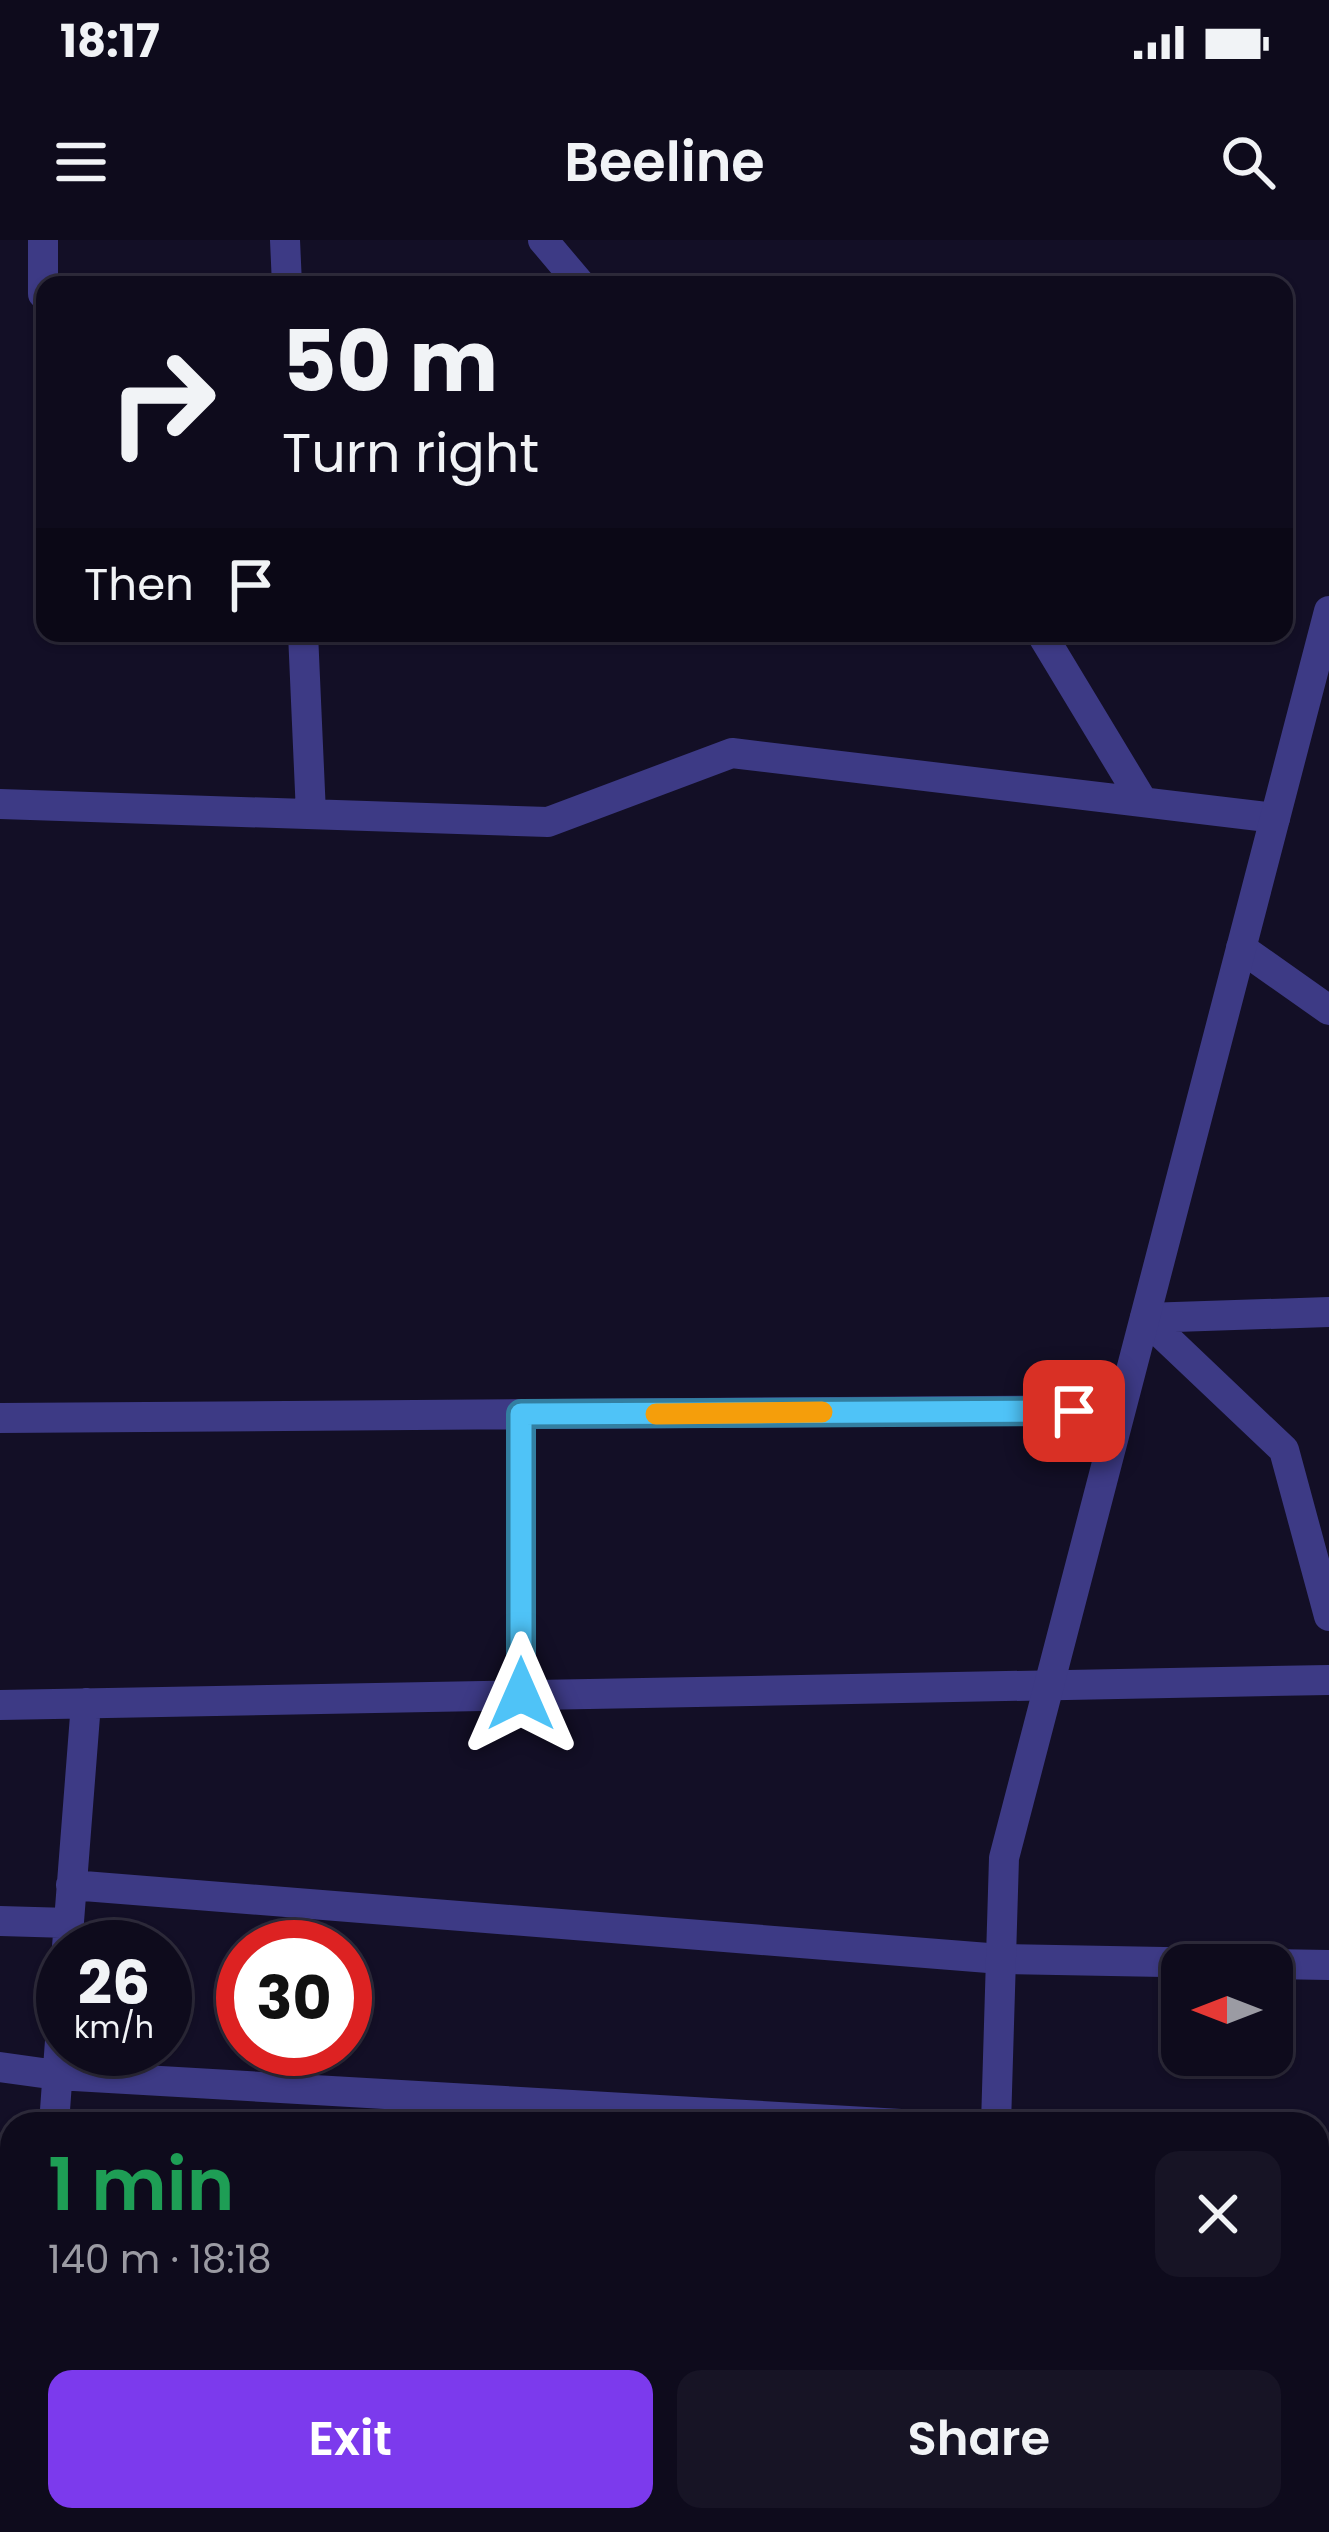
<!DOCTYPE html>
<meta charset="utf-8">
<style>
:root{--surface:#0e0b1c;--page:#171425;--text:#f1f3f6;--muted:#9b9ba3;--line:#2e2b3b;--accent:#7c3aed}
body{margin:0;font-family:Poppins,sans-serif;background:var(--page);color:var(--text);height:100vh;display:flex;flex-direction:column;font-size:45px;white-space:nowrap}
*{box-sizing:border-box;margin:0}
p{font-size:39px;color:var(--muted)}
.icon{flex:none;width:66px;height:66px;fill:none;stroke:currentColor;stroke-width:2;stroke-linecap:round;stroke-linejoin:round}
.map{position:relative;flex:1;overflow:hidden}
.panel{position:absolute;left:0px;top:1872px;width:1329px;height:420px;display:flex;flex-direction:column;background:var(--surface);border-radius:36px 36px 0 0;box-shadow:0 3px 9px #0004,0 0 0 3px var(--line)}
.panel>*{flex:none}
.top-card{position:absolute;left:36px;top:36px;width:1257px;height:366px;border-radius:24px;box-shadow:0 3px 9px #0004,0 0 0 3px var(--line);background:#0e0b1c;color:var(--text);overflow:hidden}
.needle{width:78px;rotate:270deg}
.fabs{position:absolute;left:1161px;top:1704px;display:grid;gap:24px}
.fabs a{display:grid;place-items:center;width:132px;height:132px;border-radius:24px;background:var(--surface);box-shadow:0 3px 9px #0004,0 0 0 3px var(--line);font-size:60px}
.speed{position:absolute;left:36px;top:1680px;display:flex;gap:24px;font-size:60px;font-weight:700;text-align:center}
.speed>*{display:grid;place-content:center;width:156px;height:156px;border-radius:50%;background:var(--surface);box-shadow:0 3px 9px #0004,0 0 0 3px var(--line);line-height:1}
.speed small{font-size:30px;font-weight:400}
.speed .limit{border:18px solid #d22;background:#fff;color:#111}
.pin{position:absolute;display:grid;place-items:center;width:102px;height:102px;color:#fff;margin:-51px;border-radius:24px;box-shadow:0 6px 18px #0006}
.me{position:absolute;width:132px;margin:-66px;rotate:0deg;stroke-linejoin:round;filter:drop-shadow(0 0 9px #0008)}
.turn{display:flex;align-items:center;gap:42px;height:252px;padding:0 48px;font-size:54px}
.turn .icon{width:156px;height:156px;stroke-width:2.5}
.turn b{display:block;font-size:84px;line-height:102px}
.then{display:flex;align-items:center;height:114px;padding:0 48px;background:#0003;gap:24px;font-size:45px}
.round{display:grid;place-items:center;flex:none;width:126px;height:126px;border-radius:24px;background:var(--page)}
.headline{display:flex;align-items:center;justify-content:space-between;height:204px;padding:0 48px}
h1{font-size:72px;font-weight:600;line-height:90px;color:#1e9e55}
.cta{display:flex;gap:24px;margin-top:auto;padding:24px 48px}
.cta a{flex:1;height:138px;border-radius:24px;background:var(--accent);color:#fff;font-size:48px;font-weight:600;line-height:138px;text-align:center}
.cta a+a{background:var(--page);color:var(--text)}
.status{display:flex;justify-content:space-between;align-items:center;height:84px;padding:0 60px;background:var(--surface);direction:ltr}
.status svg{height:33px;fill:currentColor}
header{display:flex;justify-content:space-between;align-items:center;height:156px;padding:0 48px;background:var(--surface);font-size:54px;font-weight:600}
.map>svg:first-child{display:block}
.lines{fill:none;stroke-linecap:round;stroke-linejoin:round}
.minor{stroke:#3d3a85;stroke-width:30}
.tertiary{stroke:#3d3a85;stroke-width:30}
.route-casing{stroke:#337fa1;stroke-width:30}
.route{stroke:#4fc3f7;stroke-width:21}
.slow{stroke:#f59e0b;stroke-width:21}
</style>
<div class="status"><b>18:17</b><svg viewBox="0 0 49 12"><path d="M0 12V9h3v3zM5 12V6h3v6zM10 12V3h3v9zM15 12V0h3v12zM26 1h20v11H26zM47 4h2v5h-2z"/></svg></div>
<header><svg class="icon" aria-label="menu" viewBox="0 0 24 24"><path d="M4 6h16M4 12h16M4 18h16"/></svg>Beeline<svg class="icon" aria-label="search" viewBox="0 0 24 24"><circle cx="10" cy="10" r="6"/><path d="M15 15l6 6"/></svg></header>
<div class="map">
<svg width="1329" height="2292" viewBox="0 0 1329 2292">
<rect width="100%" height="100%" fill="#130f26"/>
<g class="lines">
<path class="minor" d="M43,0V54
M285,0L287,45
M543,0L581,45
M303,393L311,574
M1041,393L1143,562
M0,564L548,582L732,513L1275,578
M1241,708L1329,770
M1145,1078L1284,1210L1329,1376
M1145,1078L1329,1072
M521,1175V1454
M0,1178L1120,1170
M0,1465L1329,1440
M71,1645L1001,1719L1329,1725
M0,1681L69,1683
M67,1707L86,1463
M0,1827L57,1835L901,1884
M54,1884L63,1759
M1317,1908L1329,1909
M0,1996L12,1997
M1317,2096L1329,2097
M1317,2200L1329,2201
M0,2222L12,2223
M644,2280L777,2292
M1191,2280L1305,2292"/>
<path class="tertiary" d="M996,1884L1004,1618L1329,371
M986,2292V2280"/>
</g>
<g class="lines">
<defs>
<path id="route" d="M521,1454V1174L1074,1171"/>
</defs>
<use href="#route" class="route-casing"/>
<use href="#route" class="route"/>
<path class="slow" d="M656,1174L822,1172"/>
</g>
</svg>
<div class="fabs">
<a><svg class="needle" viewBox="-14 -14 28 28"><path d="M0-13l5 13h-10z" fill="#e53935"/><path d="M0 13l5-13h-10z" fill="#9b9ba3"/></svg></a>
</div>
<div class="speed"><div>26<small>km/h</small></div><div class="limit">30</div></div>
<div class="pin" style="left:1074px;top:1171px;background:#d93025"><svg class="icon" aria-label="arrive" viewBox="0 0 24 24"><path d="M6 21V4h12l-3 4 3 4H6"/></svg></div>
<svg class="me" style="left:521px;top:1454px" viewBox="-20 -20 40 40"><path d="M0-17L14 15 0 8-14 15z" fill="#4fc3f7" stroke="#fff" stroke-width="4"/></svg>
<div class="top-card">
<div class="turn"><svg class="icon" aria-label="right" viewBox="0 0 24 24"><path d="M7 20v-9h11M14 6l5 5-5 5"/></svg><div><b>50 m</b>Turn right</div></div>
<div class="then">Then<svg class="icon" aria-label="arrive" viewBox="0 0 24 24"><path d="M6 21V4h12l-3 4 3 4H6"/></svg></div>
</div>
<section class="panel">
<div class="headline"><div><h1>1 min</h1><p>140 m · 18:18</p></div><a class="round"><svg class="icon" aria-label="close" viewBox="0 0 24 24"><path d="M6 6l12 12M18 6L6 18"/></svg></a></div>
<div class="cta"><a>Exit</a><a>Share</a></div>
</section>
</div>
